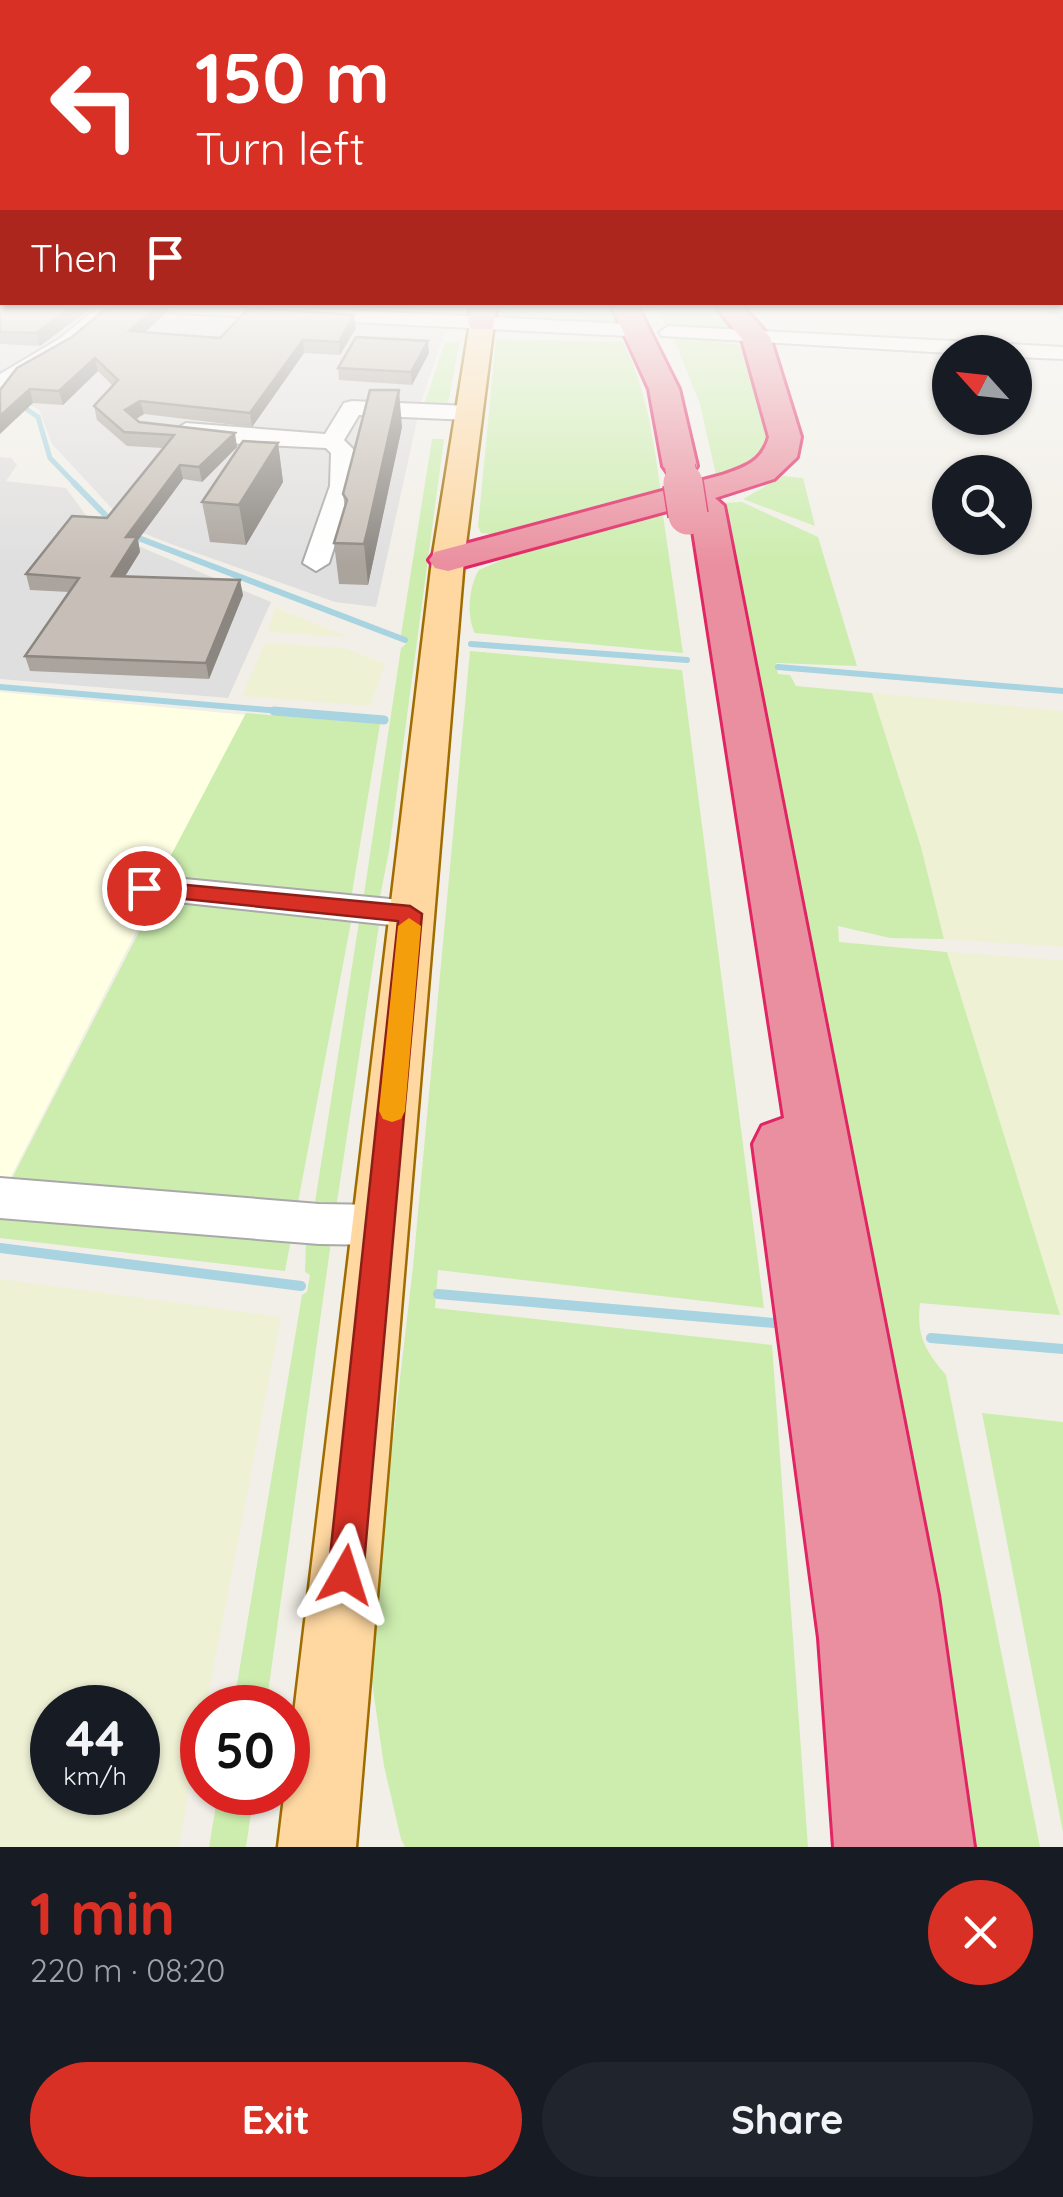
<!DOCTYPE html>
<meta charset="utf-8">
<style>
:root{--surface:#171b24;--page:#20242c;--text:#f1f3f6;--muted:#9ea1a6;--accent:#d93025}
body{margin:0;font-family:Quicksand,sans-serif;background:var(--page);color:var(--text);height:100vh;display:flex;flex-direction:column;font-size:38px;white-space:nowrap}
*{box-sizing:border-box;margin:0}
p{font-size:32px;color:var(--muted)}
.icon{flex:none;width:55px;height:55px;fill:none;stroke:currentColor;stroke-width:2;stroke-linecap:round;stroke-linejoin:round}
.map{position:relative;height:1847px;overflow:hidden}
.details{display:flex;flex-direction:column;background:var(--surface);flex:1}
.details>*{flex:none}
.top-card{position:absolute;left:0px;top:0px;width:1065px;height:305px;box-shadow:0 2px 8px #0004;background:#d93025;color:#fff;overflow:hidden}
.needle{width:65px;rotate:297deg}
.tools{position:absolute;left:932px;top:335px;display:grid;gap:20px}
.tools a{display:grid;place-items:center;width:100px;height:100px;border-radius:50%;background:var(--surface);box-shadow:0 2px 8px #0004;font-size:50px}
.speed{position:absolute;left:30px;top:1685px;display:flex;gap:20px;font-size:50px;font-weight:700;text-align:center}
.speed>*{display:grid;place-content:center;width:130px;height:130px;border-radius:50%;background:var(--surface);box-shadow:0 2px 8px #0004;line-height:1}
.speed small{font-size:25px;font-weight:400}
.speed .limit{border:15px solid #d22;background:#fff;color:#111}
.pin{position:absolute;display:grid;place-items:center;width:85px;height:85px;color:#fff;margin:-42px;border:5px solid #fff;border-radius:50%;box-shadow:0 2px 10px #0007}
.me{position:absolute;width:110px;margin:-55px;rotate:6deg;stroke-linejoin:round;filter:drop-shadow(0 0 8px #0008)}
.turn{display:flex;align-items:center;gap:35px;height:210px;padding:0 30px;font-size:45px}
.turn .icon{width:130px;height:130px;stroke-width:2.5}
.turn b{display:block;font-size:70px;line-height:85px}
.then{display:flex;align-items:center;height:95px;padding:0 30px;background:#0003;gap:20px;font-size:38px}
.round{display:grid;place-items:center;flex:none;width:105px;height:105px;border-radius:52px;background:var(--page)}
.overview{display:flex;align-items:center;justify-content:space-between;height:170px;padding:0 30px}
h1{font-size:60px;font-weight:700;line-height:75px;color:var(--accent)}
.cta{display:flex;gap:20px;margin-top:auto;padding:20px 30px}
.cta a{flex:1;height:115px;border-radius:60px;background:var(--accent);color:#fff;font-size:40px;font-weight:700;line-height:115px;text-align:center}
.cta a+a{background:var(--page);color:var(--text)}
.map>svg:first-child{display:block}
.residential{fill:#e0dfdf}
.education{fill:#ffffe4}
.farmland{fill:#eef1d4;fill-rule:evenodd}
.grass{fill:#ccedae}
.lines{fill:none;stroke-linecap:round;stroke-linejoin:round}
.stream-far3{stroke:#a8d3e0;stroke-width:5}
.stream-far2{stroke:#a8d3e0;stroke-width:6}
.stream-far1{stroke:#a8d3e0;stroke-width:9}
.stream{stroke:#a8d3e0;stroke-width:10}
.minor-casing{stroke:#a9a9a9;stroke-width:4}
.major-casing{stroke:#9f6c00;stroke-width:5}
.highway-casing{stroke:#e12463;stroke-width:6}
.minor{fill:#fff;fill-rule:evenodd}
.major{fill:#fed7a1;fill-rule:evenodd}
.highway{fill:#ea8f9f;fill-rule:evenodd}
.highway-bridge-far1-casing{stroke:#e12463;stroke-width:32;stroke-linecap:butt}
.highway-bridge-casing{stroke:#e12463;stroke-width:42;stroke-linecap:butt}
.highway-bridge-far1{stroke:#ea8f9f;stroke-width:30}
.highway-bridge{stroke:#ea8f9f;stroke-width:39}
.wall{fill:#aba49d}
.shaded-wall{fill:#8b8680}
.building{fill:#c7bfb7;stroke:#8b8680;stroke-width:2.5}
.route{fill:#d93025;stroke:#8d1f18;stroke-width:2.5}
.slow{fill:#f59e0b}
</style>
<div class="map">
<svg width="1063" height="1847" viewBox="0 0 1063 1847">
<rect width="100%" height="100%" fill="#f2efe8"/>
<path class="residential" d="M0,307H102L447,325L421,402L376,607L335,602L171,544L138,531L118,515L52,444L39,410L0,386Z
M0,457L11,458L17,465L6,481L66,488L85,514L124,540L271,602L228,698L0,679Z"/>
<path class="education" d="M0,692L247,715L0,1198Z"/>
<path class="farmland" d="M275,608L349,637L268,632Z
M265,643L344,648L385,664L370,706L242,696Z
M872,693L1063,711V947L944,939L921,847Z
M947,952L1063,960V1315H1060Z
M0,1279L281,1317L206,1707L202,1708L179,1847H0ZM52,1708H138V1792H52Z"/>
<path class="grass" d="M500,307H608L618,325L513,320L499,314Z
M655,307H719L740,332L669,330Z
M672,335L746,346L772,445C761,466 739,475 716,475L700,404Z
M496,339L623,342C647,390 654,441 661,494L509,536L481,533L478,526Z
M460,341L448,403L424,405L445,342Z
M432,439H444L389,851L380,897L363,901L401,648L406,644L401,635Z
M783,476L803,478L815,526L743,499Z
M742,502L818,537L857,666L776,663L778,674L790,675L796,686L872,693L921,847L944,939L890,938L838,926L839,942L947,952L1060,1315L920,1303C916,1336 926,1351 946,1375L1040,1847H973L722,503Z
M663,515L683,653L475,633C466,617 469,585 479,570L525,550Z
M470,651L682,670L764,1308L438,1270L435,1308L772,1345L808,1847H405L401,1839L384,1766L368,1654L413,1267Z
M246,713L380,724L351,899L158,880Z
M155,901L351,922L296,1213L6,1190Z
M359,922L379,925L336,1208L313,1215Z
M0,1215L291,1239L285,1271L0,1238Z
M306,1241L331,1242L266,1707L233,1708L302,1295L307,1292L310,1275L305,1272Z
M982,1413L1063,1422V1832Z
M218,1793H254L246,1847H209Z"/>
<g class="lines">
<path class="stream-far3" d="M1047,307L1063,318
M0,391L38,417L50,458L77,486"/>
<path class="stream-far2" d="M74,483L115,525
M128,534L405,640
M471,644L687,660
M778,667L1063,691
M0,687L303,713"/>
<path class="stream-far1" d="M274,711L384,720"/>
<path class="stream" d="M0,1248L301,1286
M438,1294L774,1323
M931,1338L1063,1349"/>
<defs>
<path id="minor" d="M98,307H119L73,347L0,389V374L59,339Z
M165,307H281L628,324L638,330L628,336L175,313Z
M669,326L1063,347V359L1015,357V352L950,353L662,336L659,332Z
M352,401L469,406L480,413L469,420L359,415L344,440L355,451L354,486L329,563L316,571L303,563L330,486L331,453L326,448L226,443L178,435L175,430L186,423L325,434L344,403Z
M144,875L410,901L423,905L429,914L423,923L410,927L131,897L126,888L131,879Z
M0,1178L319,1204L382,1205L398,1211L405,1225L398,1239L382,1245L319,1244L0,1218Z"/>
<path id="major" d="M482,316L494,323L464,560L356,1847H278L432,560L470,323Z"/>
<path id="highway" d="M471,307H497L492,329H472L468,323Z
M612,307H638L679,389L697,466L692,473H668L663,466L649,389Z
M716,307H743L770,337L801,437L797,457L774,479L715,498L724,506L938,1595L974,1847H834L819,1638L753,1144L762,1126L784,1118L689,505L448,571L435,568L429,560L435,552L722,475C745,467 762,462 769,437L742,339Z"/>
</defs>
<use href="#minor" class="minor-casing"/>
<use href="#major" class="major-casing"/>
<use href="#highway" class="highway-casing"/>
<use href="#minor" class="minor"/>
<use href="#major" class="major"/>
<use href="#highway" class="highway"/>
<defs>
<path id="highway-bridge-far1" d="M680,466L683,486"/>
<path id="highway-bridge" d="M683,483L688,515"/>
</defs>
<use href="#highway-bridge-far1" class="highway-bridge-far1-casing"/>
<use href="#highway-bridge" class="highway-bridge-casing"/>
<use href="#highway-bridge-far1" class="highway-bridge-far1"/>
<use href="#highway-bridge" class="highway-bridge"/>
</g>
<path class="wall" d="M0,307H92L40,346L0,344Z
M108,307H166L167,312L145,332L220,338L356,328L340,355L304,353L252,427L144,414L136,419L139,422L237,447L202,482L183,479L138,540L140,552L125,576L243,595L209,679L30,671L25,656L69,592L30,590L26,574L107,518L163,448L127,446L97,420L94,406L113,386L98,371L63,405L33,403L0,390L72,337Z
M429,353L412,385L339,380L338,368Z
M402,427L368,585L339,584L334,543L345,509L343,494Z
M278,443L283,482L246,545L210,542L202,502Z"/>
<path class="shaded-wall" d="M72,307H92L40,346L36,333Z
M157,307H166L167,312L132,344L129,331Z
M354,315L356,328L340,355L339,342Z
M303,340L304,353L252,427L250,413Z
M428,341L429,353L412,385L411,372Z
M95,358L98,371L63,405L59,391Z
M30,389L33,403L0,434V416Z
M399,390L402,427L368,585L364,544Z
M140,401L144,414L128,424L125,410Z
M235,433L237,447L202,482L199,467Z
M278,443L283,482L246,545L239,505Z
M180,465L183,479L138,540L140,552L116,591L112,576L126,537Z
M240,580L243,595L209,679L206,663Z"/>
<path class="building" d="M0,307H72L36,333L0,332Z
M108,307H157L129,331L220,338L249,308L354,315L339,342L303,340L250,413L140,401L125,410L139,422L235,433L199,467L180,465L126,537H137L112,576L240,580L206,663L25,656L79,578L26,574L72,516L107,518L174,435L124,432L94,406L118,380L95,358L59,391L30,389L0,416V390L17,368L72,337Z
M356,337L428,341L411,372L338,368Z
M370,390H399L368,528L364,544L334,543L347,500L343,494Z
M243,441L278,443L239,505L202,502Z"/>
<linearGradient id="sky" x2="0" y2="1"><stop stop-color="#8ec0e5"/><stop offset="0.54" stop-color="#f9f8f5"/><stop offset="1" stop-color="#f9f8f5" stop-opacity="0"/></linearGradient>
<rect width="1063" height="565" fill="url(#sky)"/>
<path class="route" d="M144,881L410,906L422,914L363,1575L357,1587L345,1592L333,1587L328,1575L398,921L136,894L133,888Z"/>
<path class="slow" d="M409,918L421,926L405,1111L401,1119L392,1122L383,1119L379,1111L398,926Z"/>
</svg>
<div class="tools">
<a><svg class="needle" viewBox="-14 -14 28 28"><path d="M0-13l5 13h-10z" fill="#e53935"/><path d="M0 13l5-13h-10z" fill="#9ea1a6"/></svg></a>
<a><svg class="icon" aria-label="search" viewBox="0 0 24 24"><circle cx="10" cy="10" r="6"/><path d="M15 15l6 6"/></svg></a>
</div>
<div class="speed"><div>44<small>km/h</small></div><div class="limit">50</div></div>
<div class="pin" style="left:144px;top:888px;background:#d93025"><svg class="icon" aria-label="arrive" viewBox="0 0 24 24"><path d="M6 21V4h12l-3 4 3 4H6"/></svg></div>
<svg class="me" style="left:345px;top:1575px" viewBox="-20 -20 40 40"><path d="M0-17L14 15 0 8-14 15z" fill="#d93025" stroke="#fff" stroke-width="4"/></svg>
<div class="top-card">
<div class="turn"><svg class="icon" aria-label="left" viewBox="0 0 24 24"><path d="M17 20v-9H6M10 6l-5 5 5 5"/></svg><div><b>150 m</b>Turn left</div></div>
<div class="then">Then<svg class="icon" aria-label="arrive" viewBox="0 0 24 24"><path d="M6 21V4h12l-3 4 3 4H6"/></svg></div>
</div>
</div>
<section class="details">
<div class="overview"><div><h1>1 min</h1><p>220 m · 08:20</p></div><a class="round" style="background:#d93025;color:#fff"><svg class="icon" aria-label="close" viewBox="0 0 24 24"><path d="M6 6l12 12M18 6L6 18"/></svg></a></div>
<div class="cta"><a>Exit</a><a>Share</a></div>
</section>
